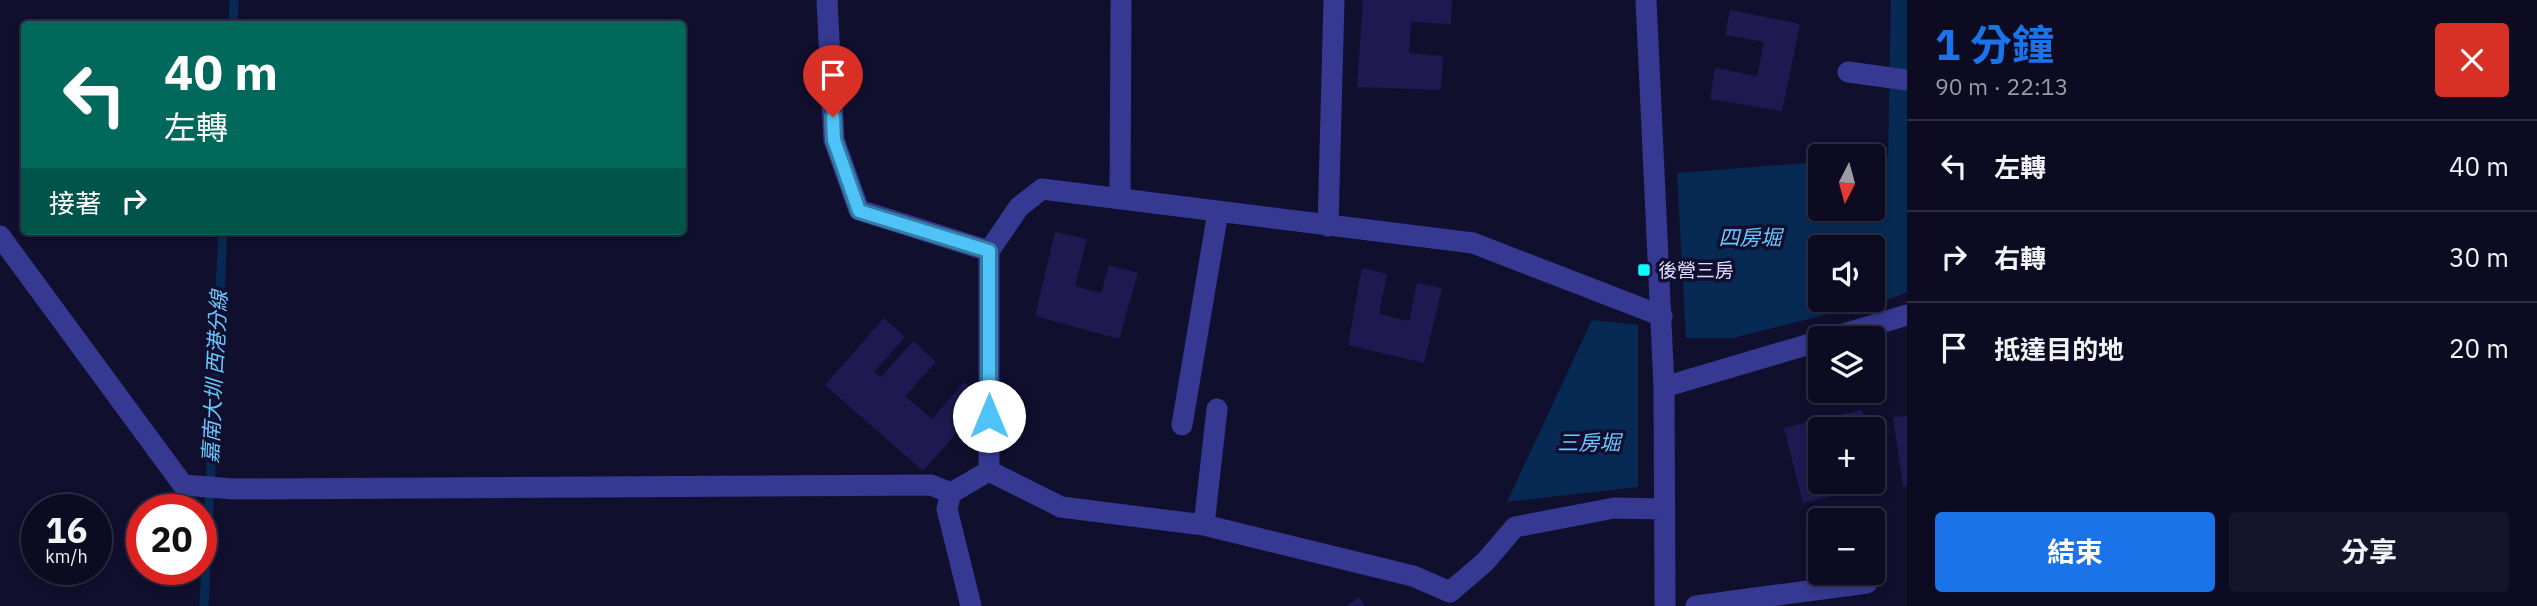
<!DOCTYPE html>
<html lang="zh-TW">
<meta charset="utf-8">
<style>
:root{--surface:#0d0b22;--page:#16142a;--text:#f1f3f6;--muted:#9a9ba5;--line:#2d2b40;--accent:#1a73e8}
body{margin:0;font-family:"IBM Plex Sans","Noto Sans TC",sans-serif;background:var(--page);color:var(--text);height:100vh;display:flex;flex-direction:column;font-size:26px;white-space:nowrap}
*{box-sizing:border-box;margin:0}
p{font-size:23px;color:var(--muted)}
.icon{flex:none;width:38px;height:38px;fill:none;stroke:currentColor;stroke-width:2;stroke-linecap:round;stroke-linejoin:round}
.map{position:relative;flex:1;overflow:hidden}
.drawer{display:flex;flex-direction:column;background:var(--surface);width:630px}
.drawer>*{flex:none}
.hud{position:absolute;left:21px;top:21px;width:665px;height:214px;border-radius:7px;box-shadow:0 4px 10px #0003,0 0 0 2px var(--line);background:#00695c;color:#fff;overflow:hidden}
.needle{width:46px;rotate:186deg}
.fabs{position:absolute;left:1808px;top:144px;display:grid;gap:14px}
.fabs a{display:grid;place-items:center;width:77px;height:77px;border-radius:7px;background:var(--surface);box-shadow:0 4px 10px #0003,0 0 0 2px var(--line);font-size:35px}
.speed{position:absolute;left:21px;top:494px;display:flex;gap:14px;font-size:35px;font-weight:700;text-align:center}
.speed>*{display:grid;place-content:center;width:91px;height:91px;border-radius:50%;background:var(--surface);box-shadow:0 4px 10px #0003,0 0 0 2px var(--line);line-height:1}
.speed small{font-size:18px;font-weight:400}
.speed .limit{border:10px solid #d22;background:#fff;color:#111}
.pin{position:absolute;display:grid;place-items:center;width:60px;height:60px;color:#fff;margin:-72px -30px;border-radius:50% 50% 50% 0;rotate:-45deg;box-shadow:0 0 7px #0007}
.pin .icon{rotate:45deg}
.me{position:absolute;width:77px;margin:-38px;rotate:0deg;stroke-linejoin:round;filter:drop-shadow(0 0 5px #0008)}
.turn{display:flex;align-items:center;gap:24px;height:147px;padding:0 28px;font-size:32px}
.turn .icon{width:91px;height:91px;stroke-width:2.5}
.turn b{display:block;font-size:49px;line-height:60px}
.then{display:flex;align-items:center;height:66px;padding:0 28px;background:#0003;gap:14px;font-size:26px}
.round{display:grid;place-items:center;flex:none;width:74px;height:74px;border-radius:7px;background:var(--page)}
.summary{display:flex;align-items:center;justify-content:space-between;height:119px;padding:0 28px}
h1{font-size:42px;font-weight:700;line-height:52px;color:var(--accent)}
.action{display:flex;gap:14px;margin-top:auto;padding:14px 28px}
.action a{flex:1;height:80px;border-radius:7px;background:var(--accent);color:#fff;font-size:28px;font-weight:700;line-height:80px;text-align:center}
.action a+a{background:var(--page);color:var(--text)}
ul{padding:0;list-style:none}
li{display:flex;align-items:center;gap:21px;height:91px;padding:0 28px;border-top:2px solid var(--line)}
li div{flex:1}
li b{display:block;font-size:26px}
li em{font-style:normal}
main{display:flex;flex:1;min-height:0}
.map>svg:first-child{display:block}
.water{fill:#072a54;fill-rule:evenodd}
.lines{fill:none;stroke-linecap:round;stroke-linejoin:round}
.stream{stroke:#072a54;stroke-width:9}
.building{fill:#1f1951}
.minor{stroke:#353992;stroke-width:21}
.route-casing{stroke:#337fa1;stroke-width:18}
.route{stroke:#4fc3f7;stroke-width:12}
.poi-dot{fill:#08fbff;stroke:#110f2e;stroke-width:2.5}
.labels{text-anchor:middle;stroke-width:7;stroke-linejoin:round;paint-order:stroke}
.poi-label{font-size:19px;fill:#dddcff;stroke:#110f2e;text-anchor:start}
.water-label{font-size:21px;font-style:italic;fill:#6ac7ff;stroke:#110f2e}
</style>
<main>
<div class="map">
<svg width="1907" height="606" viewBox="0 0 1907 606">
<rect width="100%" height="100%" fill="#110f2e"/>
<path class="water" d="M1891,0H1907V292L1893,298L1733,338H1686L1677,173L1820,162V208H1872L1873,157L1888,156ZM1820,247H1872V299H1820Z
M1592,320L1638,325V487L1507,502Z"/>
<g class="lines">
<path class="stream" d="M233,24L234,0
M204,606L223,231"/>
</g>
<path class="building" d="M1363,0H1452L1451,24L1411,22L1409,53L1443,56L1441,90L1357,87Z
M1730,10L1800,24L1782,111L1710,99L1715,68L1757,76L1764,42L1725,35Z
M1055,232L1087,239L1075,286L1101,293L1109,265L1138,273L1119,339L1035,316Z
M1362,268L1387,274L1379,314L1409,321L1417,283L1442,288L1424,363L1348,345Z
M884,318L905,337L874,372L881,377L913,341L936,362L905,396L932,419L964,382L985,401L923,471L825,385Z
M1862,410L1866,429H1843L1840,415Z
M1907,416V486L1903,487L1893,417Z
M1808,422L1818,462H1820V481H1872L1874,464L1878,486L1803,503L1784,428Z
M1359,597L1365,606H1346Z"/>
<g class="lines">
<path class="minor" d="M827,0L834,140L859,210L989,251V471L951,493L947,509L971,606
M1646,0L1664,387L1665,606
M1848,72L1907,80
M1120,198L1121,0
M1328,226L1334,0
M0,236L183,485L234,489L931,485L951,493
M989,251L1019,207L1042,189L1473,243L1662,316
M1830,338L1907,315
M1664,387L1820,341
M1182,425L1218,212
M989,471L1061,507L1204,525L1413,576L1450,592L1485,562L1515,527L1614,508L1665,509
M1204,525L1217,409
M1696,606L1867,583"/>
</g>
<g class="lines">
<defs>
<path id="route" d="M833,117L834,140L859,211L989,251V416"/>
</defs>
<use href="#route" class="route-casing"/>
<use href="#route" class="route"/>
</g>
<rect class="poi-dot" x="1637" y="263" width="14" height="14" rx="3.5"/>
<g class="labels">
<g class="poi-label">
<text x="1658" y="277">後營三房</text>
</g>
<g class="water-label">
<text x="1750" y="245">四房堀</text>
<text transform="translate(215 377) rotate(-87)" y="7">嘉南大圳 西港分線</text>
<text x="1589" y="450">三房堀</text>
</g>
</g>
</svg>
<div class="fabs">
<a><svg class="needle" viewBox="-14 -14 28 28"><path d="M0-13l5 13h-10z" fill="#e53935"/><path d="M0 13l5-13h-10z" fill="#9a9ba5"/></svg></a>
<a><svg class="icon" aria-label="sound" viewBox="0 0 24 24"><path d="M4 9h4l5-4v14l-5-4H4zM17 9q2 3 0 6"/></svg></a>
<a><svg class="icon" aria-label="layers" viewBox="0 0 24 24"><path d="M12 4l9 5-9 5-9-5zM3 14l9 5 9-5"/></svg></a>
<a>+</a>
<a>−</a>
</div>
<div class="speed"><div>16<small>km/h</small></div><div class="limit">20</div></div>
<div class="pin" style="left:833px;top:117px;background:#d93025"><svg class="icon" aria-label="arrive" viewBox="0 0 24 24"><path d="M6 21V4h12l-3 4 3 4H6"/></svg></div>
<svg class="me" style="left:989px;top:416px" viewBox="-20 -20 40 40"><circle r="19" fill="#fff"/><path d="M0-13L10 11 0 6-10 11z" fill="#4fc3f7"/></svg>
<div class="hud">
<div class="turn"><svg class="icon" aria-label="left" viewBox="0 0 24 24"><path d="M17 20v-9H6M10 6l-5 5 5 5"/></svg><div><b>40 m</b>左轉</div></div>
<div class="then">接著<svg class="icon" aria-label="right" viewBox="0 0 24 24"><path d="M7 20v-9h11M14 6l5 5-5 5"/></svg></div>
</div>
</div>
<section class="drawer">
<div class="summary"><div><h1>1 分鐘</h1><p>90 m · 22:13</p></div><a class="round" style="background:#d93025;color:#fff"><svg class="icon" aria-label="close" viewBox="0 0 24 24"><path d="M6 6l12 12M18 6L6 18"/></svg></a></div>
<ul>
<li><svg class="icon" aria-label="left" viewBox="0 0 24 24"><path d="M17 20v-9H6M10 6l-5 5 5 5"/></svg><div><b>左轉</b></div><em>40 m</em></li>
<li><svg class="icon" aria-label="right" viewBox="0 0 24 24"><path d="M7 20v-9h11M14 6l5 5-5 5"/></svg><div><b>右轉</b></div><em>30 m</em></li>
<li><svg class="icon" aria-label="arrive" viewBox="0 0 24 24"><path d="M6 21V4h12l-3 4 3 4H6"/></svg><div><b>抵達目的地</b></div><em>20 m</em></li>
</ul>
<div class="action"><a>結束</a><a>分享</a></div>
</section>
</main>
